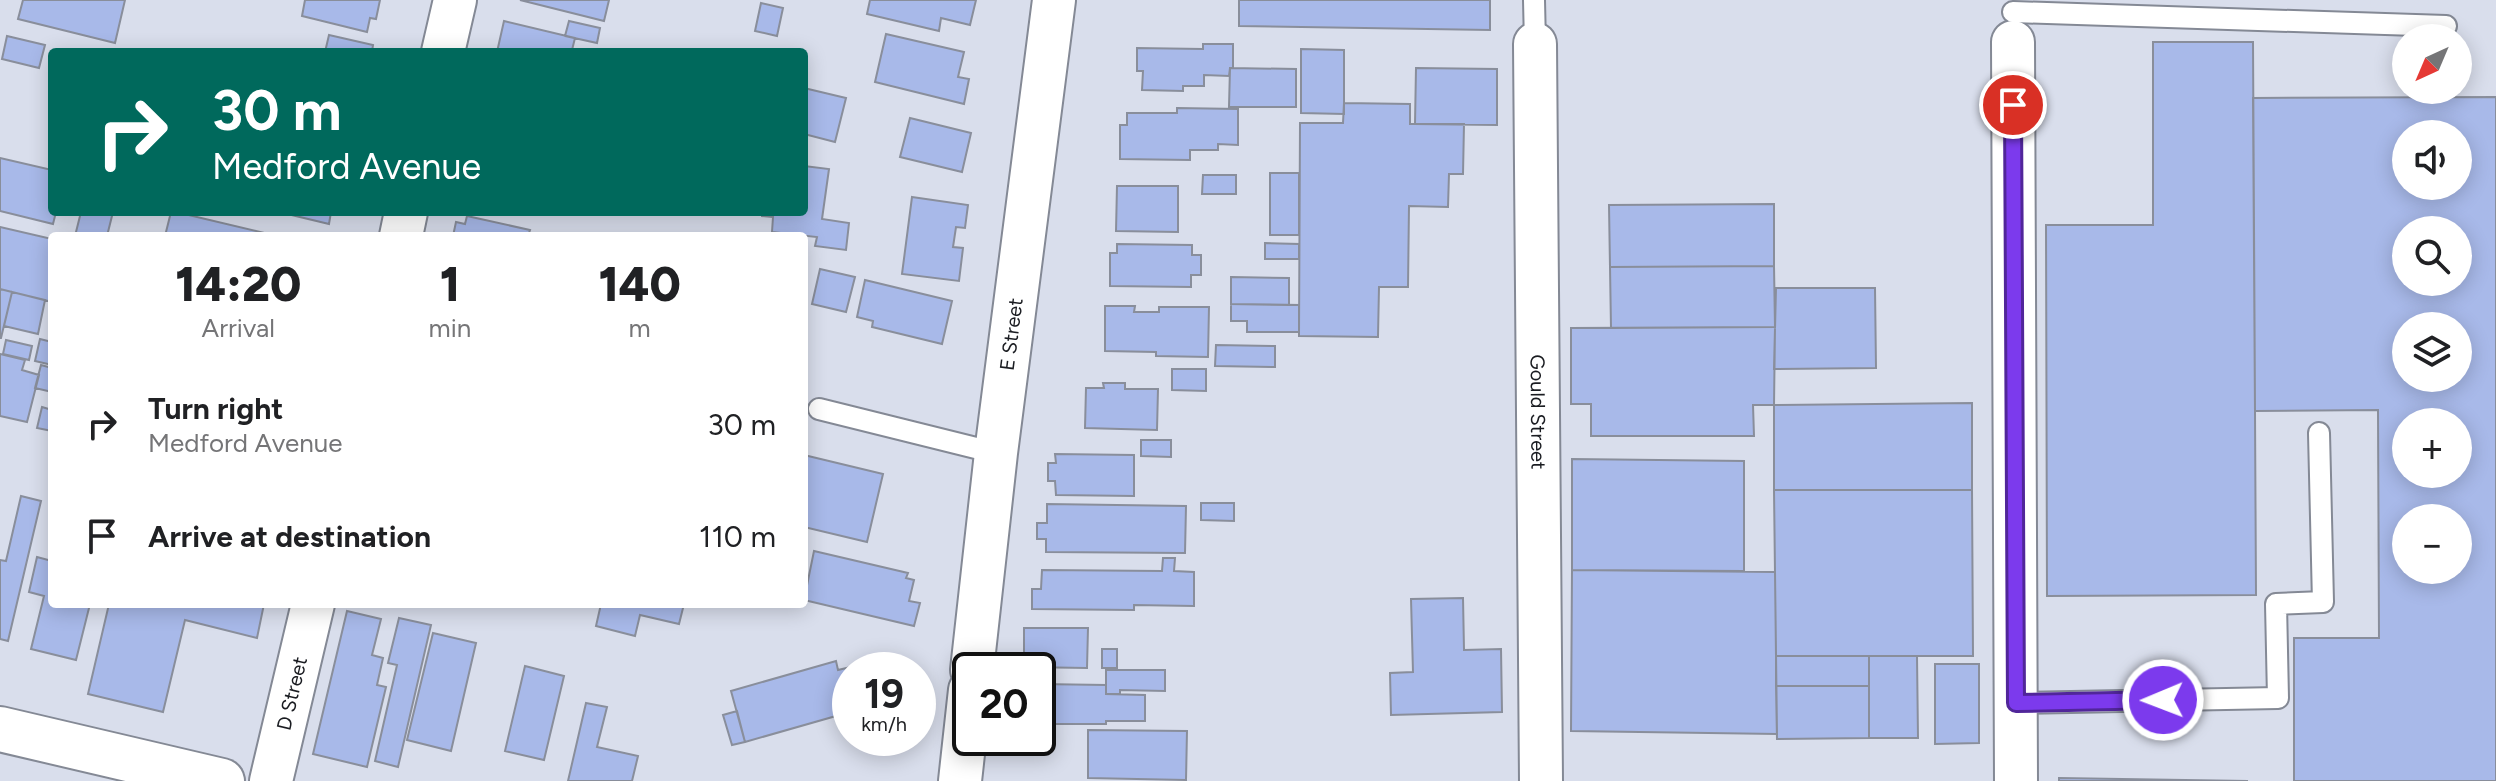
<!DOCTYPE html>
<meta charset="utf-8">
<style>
:root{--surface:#fff;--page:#f6f6f6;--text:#202124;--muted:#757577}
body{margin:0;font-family:Figtree,sans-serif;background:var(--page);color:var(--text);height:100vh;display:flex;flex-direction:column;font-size:30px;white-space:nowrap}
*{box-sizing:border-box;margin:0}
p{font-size:26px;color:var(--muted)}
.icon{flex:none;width:44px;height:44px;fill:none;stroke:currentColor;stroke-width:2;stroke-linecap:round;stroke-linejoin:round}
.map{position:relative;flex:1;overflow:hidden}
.details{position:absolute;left:48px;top:232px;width:760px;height:376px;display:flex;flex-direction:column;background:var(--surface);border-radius:8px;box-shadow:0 4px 20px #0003}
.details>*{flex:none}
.hud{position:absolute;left:48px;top:48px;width:760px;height:168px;border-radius:8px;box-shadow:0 4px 20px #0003;background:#00695c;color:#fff;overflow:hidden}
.needle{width:52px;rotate:224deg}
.buttons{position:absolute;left:2392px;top:24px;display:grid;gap:16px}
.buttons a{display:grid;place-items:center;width:80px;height:80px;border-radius:50%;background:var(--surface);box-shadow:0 4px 20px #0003;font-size:40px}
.speed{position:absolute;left:832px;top:652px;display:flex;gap:16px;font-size:40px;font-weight:700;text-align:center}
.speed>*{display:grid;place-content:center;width:104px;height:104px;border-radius:50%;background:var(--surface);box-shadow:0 4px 20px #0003;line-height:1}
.speed small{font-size:20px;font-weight:400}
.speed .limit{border:4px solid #111;border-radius:12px;background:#fff;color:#111}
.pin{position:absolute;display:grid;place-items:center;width:68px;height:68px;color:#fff;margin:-34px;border:4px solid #fff;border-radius:50%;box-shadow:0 2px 8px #0007}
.me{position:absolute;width:88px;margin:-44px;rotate:269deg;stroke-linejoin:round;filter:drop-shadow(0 0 6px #0008)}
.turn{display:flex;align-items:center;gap:28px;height:168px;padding:0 32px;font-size:36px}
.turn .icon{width:104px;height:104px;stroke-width:2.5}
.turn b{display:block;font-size:56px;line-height:68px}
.eta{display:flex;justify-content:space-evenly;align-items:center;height:136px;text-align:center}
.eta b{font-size:48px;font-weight:800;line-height:56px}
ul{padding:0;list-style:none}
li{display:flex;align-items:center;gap:24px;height:112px;padding:0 32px}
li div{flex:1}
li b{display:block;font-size:30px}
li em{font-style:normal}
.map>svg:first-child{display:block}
.building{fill:#a8b9e9;stroke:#898e9b;stroke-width:2;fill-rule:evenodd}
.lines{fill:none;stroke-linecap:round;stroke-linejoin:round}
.service-casing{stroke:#848995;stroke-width:24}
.minor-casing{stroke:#848995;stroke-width:46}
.primary-casing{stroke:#848995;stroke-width:48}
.service{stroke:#fff;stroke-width:20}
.minor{stroke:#fff;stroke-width:42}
.primary{stroke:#fff;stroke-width:44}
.route-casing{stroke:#51269a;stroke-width:20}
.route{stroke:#7c3aed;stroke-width:14}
.labels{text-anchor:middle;stroke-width:6;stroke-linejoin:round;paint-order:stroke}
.street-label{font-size:20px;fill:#1a1c21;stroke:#fff}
</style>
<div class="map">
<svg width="2496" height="781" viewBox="0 0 2496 781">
<rect width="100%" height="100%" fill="#d9deec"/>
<path class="building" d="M23,0H125L115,43L18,19Z
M305,0H380L376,19L370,18L367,32L302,16Z
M520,0H609L604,21Z
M870,0H976L970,25L941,18L939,31L867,14Z
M1239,0H1490V30L1239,26Z
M761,3L783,8L777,36L755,31Z
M504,21L575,38L572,50L578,52H497Z
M569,21L600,28L597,43L565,36Z
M886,34L964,52L958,77L969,79L964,104L875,82Z
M329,35L373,45L372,52H325Z
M7,36L45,45L39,68L2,59Z
M2153,42H2253L2256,595L2047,596L2046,225H2153Z
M1203,44H1233V68H1230L1229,76L1204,75V86H1183V91L1142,90L1143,71H1137V48L1203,49Z
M1301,49L1344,50V114L1301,113Z
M1230,68L1296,69V107H1229Z
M1416,68L1497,69V125L1415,124Z
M804,88L846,98L835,142L804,134Z
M2496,97V781H2294V638H2379L2378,410L2255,411L2253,98ZM2406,134H2458V186H2406ZM2406,230H2458V282H2406ZM2406,326H2458V378H2406ZM2406,422H2458V474H2406ZM2406,518H2458V570H2406Z
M1344,103L1410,104V124H1464L1463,174H1449L1448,207L1409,206L1408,287H1379L1378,337L1299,336L1300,123H1343Z
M1177,108L1238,109V145L1218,144V150H1190V160L1120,159V125H1127V113H1177Z
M910,118L971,133L962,172L900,157Z
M0,158L52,170V212H56L53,224L0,211Z
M804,166L829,169L822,219L849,223L846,250L815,246L817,237L772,232L773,217L762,216V212H804Z
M1270,173H1299V235H1270Z
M1203,175H1236V194H1202Z
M1117,186H1178V232L1116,231Z
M912,197L968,205L965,228L956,227L953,247L963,248L959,281L902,274Z
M1774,204V266L1610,267L1609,205Z
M81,212H113L107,236H75Z
M171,212H176L277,236H165Z
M279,212H331L329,224Z
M467,216L530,230L528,236H453L456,222L465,224Z
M0,227L52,239V302L0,289Z
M1265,243L1299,244V259H1265Z
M1117,244L1192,245V255H1201V275H1191V287L1110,286V253H1117Z
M1774,266L1775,327L1611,328L1610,267Z
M820,269L855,277L846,312L812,304Z
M1231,277L1289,278V305L1231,304Z
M865,280L952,301L942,344L872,327L873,321L857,317Z
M1776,288H1875L1876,368L1774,369Z
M0,289L12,292L1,338H0Z
M12,292L45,300L38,334L4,326Z
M1231,304L1299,305V332H1247V321H1231Z
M1105,306H1135L1134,312H1159V307H1209L1208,357L1156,356V352L1105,351Z
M1775,327L1774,405H1753L1754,436H1591V404H1571V328Z
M40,339L52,342V365L35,361Z
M6,340L32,346L29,360L3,354Z
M1216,345L1275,346V367L1215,366Z
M0,354L25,360L22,370L39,375L27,422L0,416Z
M41,365L52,368V392L35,388Z
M1172,369H1206V391L1172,390Z
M1103,383H1125V389H1158L1157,430L1085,428L1086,388H1104Z
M1972,403V490H1774V405Z
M42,407L52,410V431L37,428Z
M1141,440H1171V457L1141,456Z
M1055,454L1134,455V496L1056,495L1055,481H1048V463H1056Z
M804,455L883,474L867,542L804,527Z
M1572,459L1744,461V571L1572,570Z
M1774,490H1972L1973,656H1776Z
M21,496L41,501L8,641L0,639V560L6,561Z
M1201,503H1234V521L1201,520Z
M1047,504L1186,506L1185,553L1046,552V539H1037V523H1047Z
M814,551L908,573L906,578L914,580L909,601L920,603L914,626L804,600Z
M37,557L52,561V604H90L76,660L31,649L44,596L29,592Z
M1163,558H1175L1174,571L1194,572V606L1134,605V610L1032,609V589H1041L1042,570L1162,571Z
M1572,570L1775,572L1777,734L1571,731Z
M1463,598L1464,650L1501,649L1502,712L1391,715L1390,673L1413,672L1411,599Z
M109,604H264L257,638L185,620L163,712L88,694Z
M601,604H684L679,624L640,615L635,636L596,626Z
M347,611L381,619L372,655L383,658L377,685L386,687L367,767L313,754Z
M399,618L431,625L398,767L375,761L397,665L388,663Z
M1024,628H1088L1087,668L1024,667Z
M433,633L476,643L451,751L407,740Z
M1102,649H1117V668H1102Z
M1776,656H1869V686H1776Z
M1869,656H1917L1918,738H1869Z
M836,661L838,670L855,666L856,670H850V692L845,693L850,712L745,742L731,691Z
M1935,664H1979V743L1935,744Z
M525,666L564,676L544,760L505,751Z
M1106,670H1165V691L1120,690V694H1106Z
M1038,684L1106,685V694L1145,695V721H1106V724H1038Z
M1776,686H1869V738L1777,739Z
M586,703L607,707L597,747L638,756L632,781H568Z
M737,711L745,742L732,745L723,715Z
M1088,730L1187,731L1186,780L1088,778Z
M2059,778L2248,781H2059Z"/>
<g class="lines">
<defs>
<path id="service" d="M1534,0L1535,44
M2013,12L2446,26
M819,409L996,453
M2016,703L2278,698L2276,604L2323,602L2319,433"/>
<g id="minor">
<path d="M2013,42L2016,781"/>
<path id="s1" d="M1535,44L1541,781"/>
<path d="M443,52L455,0"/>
<path d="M401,236L406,212"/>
<path id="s2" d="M972,670L996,453L1054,0"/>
<path id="s3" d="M271,781L313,604"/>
<path d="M960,781L970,690"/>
</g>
<path id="primary" d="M0,729L222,781"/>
</defs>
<use href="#service" class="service-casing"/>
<use href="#minor" class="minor-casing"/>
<use href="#primary" class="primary-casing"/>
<use href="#service" class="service"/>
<use href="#minor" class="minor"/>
<use href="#primary" class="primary"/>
</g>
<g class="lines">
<defs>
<path id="route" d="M2013,105L2016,703L2163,700"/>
</defs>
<use href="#route" class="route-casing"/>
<use href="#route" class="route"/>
</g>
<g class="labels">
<g class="street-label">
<text dy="7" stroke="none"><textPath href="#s2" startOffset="338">E Street</textPath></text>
<text dy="7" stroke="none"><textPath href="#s1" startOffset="368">Gould Street</textPath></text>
<text dy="7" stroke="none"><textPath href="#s3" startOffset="90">D Street</textPath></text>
</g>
</g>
</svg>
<div class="buttons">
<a><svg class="needle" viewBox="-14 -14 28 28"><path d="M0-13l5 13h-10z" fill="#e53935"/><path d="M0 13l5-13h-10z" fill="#757577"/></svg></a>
<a><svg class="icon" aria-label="sound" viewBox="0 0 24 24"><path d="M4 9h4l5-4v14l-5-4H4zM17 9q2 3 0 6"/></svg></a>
<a><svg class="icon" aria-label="search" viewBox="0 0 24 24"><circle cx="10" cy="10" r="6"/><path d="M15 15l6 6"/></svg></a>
<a><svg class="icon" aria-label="layers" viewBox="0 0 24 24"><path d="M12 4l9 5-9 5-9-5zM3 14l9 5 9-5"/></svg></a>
<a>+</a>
<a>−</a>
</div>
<div class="speed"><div>19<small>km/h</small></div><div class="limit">20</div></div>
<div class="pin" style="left:2013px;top:105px;background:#d93025"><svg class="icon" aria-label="arrive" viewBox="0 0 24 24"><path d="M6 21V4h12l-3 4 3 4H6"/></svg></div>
<svg class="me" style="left:2163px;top:700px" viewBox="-20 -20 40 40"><circle r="17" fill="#7c3aed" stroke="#fff" stroke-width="3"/><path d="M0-11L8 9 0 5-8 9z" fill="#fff"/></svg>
<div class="hud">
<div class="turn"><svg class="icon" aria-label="right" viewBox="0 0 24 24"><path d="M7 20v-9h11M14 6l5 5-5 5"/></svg><div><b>30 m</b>Medford Avenue</div></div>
</div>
<section class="details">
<div class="eta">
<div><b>14:20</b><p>Arrival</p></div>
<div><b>1</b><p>min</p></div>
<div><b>140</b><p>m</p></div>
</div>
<ul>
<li><svg class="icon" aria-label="right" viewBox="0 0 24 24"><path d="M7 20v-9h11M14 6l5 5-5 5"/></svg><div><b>Turn right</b><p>Medford Avenue</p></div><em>30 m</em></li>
<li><svg class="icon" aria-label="arrive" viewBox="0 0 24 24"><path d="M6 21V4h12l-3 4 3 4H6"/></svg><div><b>Arrive at destination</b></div><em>110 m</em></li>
</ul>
</section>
</div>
